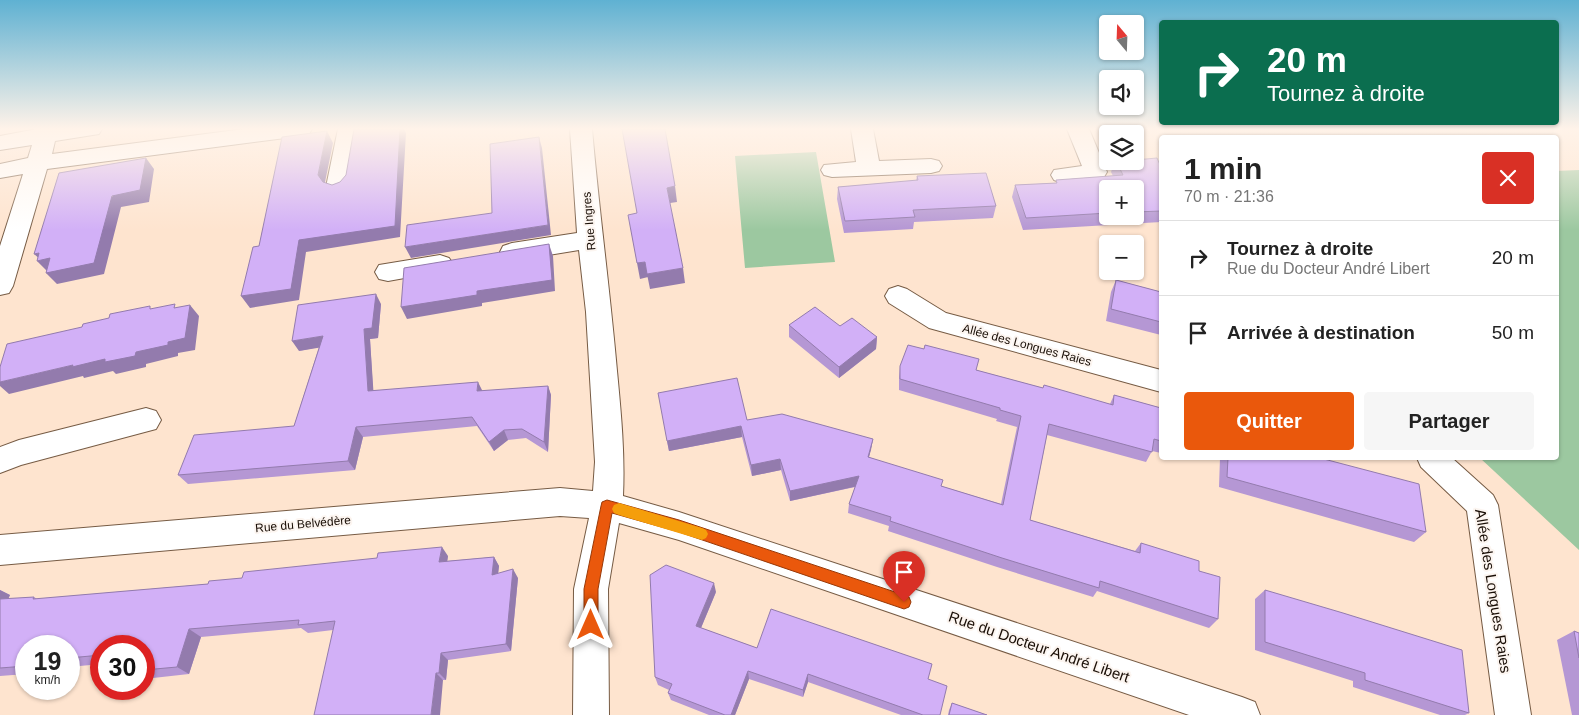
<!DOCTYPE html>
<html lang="fr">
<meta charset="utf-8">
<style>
:root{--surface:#fff;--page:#f6f6f6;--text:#222;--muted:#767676;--line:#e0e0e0;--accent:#ea580c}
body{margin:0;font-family:Helvetica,sans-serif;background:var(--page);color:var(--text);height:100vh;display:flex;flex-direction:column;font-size:19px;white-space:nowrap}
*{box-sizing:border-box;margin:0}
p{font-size:16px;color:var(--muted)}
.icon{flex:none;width:28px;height:28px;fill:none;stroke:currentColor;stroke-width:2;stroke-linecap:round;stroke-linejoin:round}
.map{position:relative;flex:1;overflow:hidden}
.details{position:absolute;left:1159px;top:135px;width:400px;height:325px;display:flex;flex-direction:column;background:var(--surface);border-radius:5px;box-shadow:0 1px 4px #0004}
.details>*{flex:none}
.hud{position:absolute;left:1159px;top:20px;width:400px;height:105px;border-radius:5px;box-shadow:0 1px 4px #0004;background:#0b6e4f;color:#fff;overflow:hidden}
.needle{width:32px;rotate:341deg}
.tools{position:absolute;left:1099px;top:15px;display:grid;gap:10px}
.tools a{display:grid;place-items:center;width:45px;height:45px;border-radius:5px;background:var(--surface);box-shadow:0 1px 4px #0004;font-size:25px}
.speed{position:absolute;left:15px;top:635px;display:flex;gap:10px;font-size:25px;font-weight:700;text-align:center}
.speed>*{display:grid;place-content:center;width:65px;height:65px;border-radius:50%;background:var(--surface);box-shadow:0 1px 4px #0004;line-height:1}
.speed small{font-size:12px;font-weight:400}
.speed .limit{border:8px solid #d22;background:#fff;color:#111}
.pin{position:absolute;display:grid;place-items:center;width:42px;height:42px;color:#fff;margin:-51px -21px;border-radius:50% 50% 50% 0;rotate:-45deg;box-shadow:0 0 5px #0007}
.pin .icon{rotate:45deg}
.me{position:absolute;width:55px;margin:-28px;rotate:0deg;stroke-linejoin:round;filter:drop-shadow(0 0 4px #0008)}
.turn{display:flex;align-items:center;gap:18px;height:105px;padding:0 25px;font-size:22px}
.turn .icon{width:65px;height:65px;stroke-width:2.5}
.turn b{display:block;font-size:35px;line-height:42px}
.round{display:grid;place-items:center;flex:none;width:52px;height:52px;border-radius:5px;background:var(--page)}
.headline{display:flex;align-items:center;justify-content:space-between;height:85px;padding:0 25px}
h1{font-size:30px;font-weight:700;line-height:38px}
.primary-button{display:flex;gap:10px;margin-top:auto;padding:10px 25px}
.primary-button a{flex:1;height:58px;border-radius:5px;background:var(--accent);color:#fff;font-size:20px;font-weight:700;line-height:58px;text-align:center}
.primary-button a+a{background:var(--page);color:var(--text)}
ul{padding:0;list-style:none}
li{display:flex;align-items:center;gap:15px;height:75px;padding:0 25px;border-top:1px solid var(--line)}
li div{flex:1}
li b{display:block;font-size:19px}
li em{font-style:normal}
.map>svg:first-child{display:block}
.green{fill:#9cc8a0}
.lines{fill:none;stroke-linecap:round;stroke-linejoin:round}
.minor-casing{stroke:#765b44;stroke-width:2}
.minor{fill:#fff;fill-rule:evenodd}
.wall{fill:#b597d4;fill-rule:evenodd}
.shaded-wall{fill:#937bad}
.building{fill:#d2b0f7;stroke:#937bad}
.route{fill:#ea580c;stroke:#983908}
.slow{fill:#f59e0b}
.labels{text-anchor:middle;stroke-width:4;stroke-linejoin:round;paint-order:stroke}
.street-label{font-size:12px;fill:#190e06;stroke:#fcf5f0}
.near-street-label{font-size:15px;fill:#190e06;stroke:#fcf5f0}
</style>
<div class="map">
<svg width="1579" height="715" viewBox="0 0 1579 715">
<rect width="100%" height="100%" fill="#fee4cf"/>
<path class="green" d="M816,152L835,262L745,268L735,156Z
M1579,170V550L1480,458H1556V171Z"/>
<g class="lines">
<defs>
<path id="minor" d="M37,129H102L99,134L55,141L52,154L244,129H312L309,134L301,136L47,169L13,286L9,293L0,295V246L23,174L0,178V164L28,158L32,145L0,150V136Z
M338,129H360L350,187L346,192L338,195L330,192L326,187Z
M570,129H592C599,210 610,291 617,371C621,413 625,454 623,496L679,512L1242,697L1255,702L1260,715H1189L679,540L619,523L608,589L609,715H573L574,589L589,518L560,516L0,565V535L560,488L593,491L595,462L586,312L579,250L512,261L503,258L500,252L503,246L512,243L577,233Z
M851,129H873L879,161L931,159L939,161L942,166L939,171L931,173L832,177L824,175L821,170L824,165L856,162Z
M1067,129H1089L1107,172L1104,177L1062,183L1054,180L1051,175L1054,170L1082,166Z
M440,255L449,258L453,264L449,270L388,281L379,279L375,272L379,265Z
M898,286L907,289L946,313L1161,370V392L929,328L889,303L885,296L889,289Z
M146,408L156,411L161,420L156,429L21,465L0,473V447L19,440Z
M1417,458H1452L1493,495L1498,505L1531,715H1495L1467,511L1421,467Z"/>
</defs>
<use href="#minor" class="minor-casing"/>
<use href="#minor" class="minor"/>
</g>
<path class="wall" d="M1115,161H1135L1161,167V222L1023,230L1012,197L1015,185L1056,183V180L1113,176L1111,172ZM1108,189H1135V216H1108Z
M917,176L996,206L993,218L914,222L913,229L844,233L837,199L838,187L916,181Z
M1116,280L1161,292V335L1106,321L1111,292Z
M381,304L378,338L370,339L373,390L482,391L548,386L551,395L548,452L526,438L508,440L494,451L477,426L363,437L355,470L188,484L178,475L294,426L319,347L299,351Z
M789,325L840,326L877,337L876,349L839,378L789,337Z
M900,366L976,370L1043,388L1110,404L1114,395L1161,408V453L1152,451L1146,462L1047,435L1030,520L1135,551L1141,543L1199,571L1218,619L1209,628L1097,591L1093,597L997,567L888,531L889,526L848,513L849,504L855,487L790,501L781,470L752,476L742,437L669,451L667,441L747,420L873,439L869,457L941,486L1001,504L1017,427L996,421L997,419L899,390V377Z
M1220,458H1320L1426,532L1414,542L1219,487Z
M448,556L447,561L494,557L499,566L498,573L518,578L511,651L448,660L446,680H443L333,630L308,633L301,628L201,637L189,674L144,679V646H101V664L69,667V646H26V674L0,676V590L10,595L8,599L34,597L37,599L208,584L242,578Z
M1265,590L1469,713L1465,715H1440L1353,687V681L1255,650V599Z
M716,592L701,628L757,648L928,679L940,715H901L808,682L803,697L749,679L735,715H709L671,700L668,693L669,690L658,685L655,677Z
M1574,631L1579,633V715H1572L1557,640Z
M952,703L987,715H948L949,710Z"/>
<path class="shaded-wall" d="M400,129H404L406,133L400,237L306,252L299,300L250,308L241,296Z
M327,131L333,143L324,187L318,175Z
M539,137L542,148L551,235L411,258L405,247L548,225Z
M146,158L154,169L149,202L121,207L104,274L57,284L46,273Z
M675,186L677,202L670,203L667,188Z
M549,244L553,256L555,291L482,303V306L407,319L401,307L477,291Z
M39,253L50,258L48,272L37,261L41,260L34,254Z
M645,262L648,277L640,279L637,263Z
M683,268L685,283L650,289L647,274Z
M376,294L381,304L378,338L370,339L374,400L368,391L364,329Z
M190,305L199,316L195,350L178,353V356L146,364V367L116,374L113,371L84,378L83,376L9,394L0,386V382L73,365L136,352L168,342Z
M323,336L329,346L299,351L292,341Z
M877,337L876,349L839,378V367Z
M478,382L483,392L477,391Z
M548,386L551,395L548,452L544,442Z
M741,426L742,437L669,451L667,441Z
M356,427L363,437L355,470L348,461Z
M504,430L508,440L494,451L489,442Z
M873,439L871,450L866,467L868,457Z
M780,459L781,470L752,476L751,465Z
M859,476L858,486L790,501V491Z
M442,547L448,556L446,570L439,562Z
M494,557L499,566L497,584L492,575Z
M513,569L518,578L511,651L506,644Z
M714,583L716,592L698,635L696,626Z
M0,590L10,595L4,608L0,606Z
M189,629L201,637L189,674L177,667Z
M441,653L448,660L446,680L439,673Z
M748,671L749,679L735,715H731Z
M436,673L443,680L440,715H431Z
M808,674V682L803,697V690Z"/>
<path class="building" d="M354,129H400L395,226L299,240L291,289L241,296L253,247L259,246L282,137L327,131L318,175L323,182L332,185L340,182L346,175Z
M622,129H665L675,186L667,188L683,268L647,274L645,262L637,263L628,215L637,213Z
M539,137L548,225L405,247L407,225L492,213L490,144Z
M146,158L140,190L112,196L94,263L46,273L50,258L37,261L39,253L34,254L59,173Z
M1157,158L1161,167V211L1135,212V189H1108V213L1026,218L1015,185L1057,183L1056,180L1123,175L1116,161H1135V160Z
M986,173L996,206L913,210L915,217L845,221L838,187L918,180L917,176Z
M549,244L552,280L477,291V295L401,307L404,268Z
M1116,280L1161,292V322L1111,309Z
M376,294L372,328L364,329L368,391L478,382L477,391L548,386L544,442L522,429L504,430L489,442L472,417L356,427L348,461L178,475L194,435L294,426L323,336L292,341L298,305Z
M175,304L174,308L190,305L185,338L168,342V345L136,352L135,356L105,362V359L72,367L73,365L0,382V367L7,344L82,327L83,324L109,318L110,314L150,306V309Z
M815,307L840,326L852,318L877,337L839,367L789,325Z
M908,345L924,349L925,345L979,359L976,370L1043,388L1044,385L1113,405L1114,395L1161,408V441L1154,439L1152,452L1049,424L1030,520L1140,553L1141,543L1199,561V571L1220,577L1218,619L1100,581L1099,588L1002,558L890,521L891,517L849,504L859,476L790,491L780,459L751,465L741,426L667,441L658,393L737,378L747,420L782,414L873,439L868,457L943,480L941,486L1003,505L1021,416L1000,410V408L900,379V366Z
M1228,458H1320L1419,484L1426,532L1227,477Z
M442,547L439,562L494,557L492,575L513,569L506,644L441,653L439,673H436L431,715H314L335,621L298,625L299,620L189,629L177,667L144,670V646H101V655L69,658V646H26V666L0,668V599L34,597L33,599L208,584L209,581L242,578L244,572L377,558L378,553Z
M666,565L714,583L696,626L757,648L771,609L932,664L928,679L947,686L940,715H923L808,674L803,690L748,671L731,715H725L668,693L672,684L655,677L650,575Z
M1265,590L1343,613L1462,650L1469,713L1365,680V673L1265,642Z
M1574,631L1579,633V658Z
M952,703L987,715H949Z"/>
<linearGradient id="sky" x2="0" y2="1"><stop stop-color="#5fb1d2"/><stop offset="0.56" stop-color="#fff3e9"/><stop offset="1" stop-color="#fff3e9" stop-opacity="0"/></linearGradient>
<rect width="1579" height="230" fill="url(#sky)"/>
<path class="route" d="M607,500L679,520L904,595L909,597L911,602L909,607L904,609L679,532L612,513L598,589V625L596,630L591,632L586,630L584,625V589L601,506L602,502Z"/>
<path class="slow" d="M619,503L702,528L706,530L708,534L706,538L702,540L619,515L614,513L612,509L614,505Z"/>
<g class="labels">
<g class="street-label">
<text transform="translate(589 221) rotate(-95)" y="4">Rue Ingres</text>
<text transform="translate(1027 345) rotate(15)" y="4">Allée des Longues Raies</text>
<text transform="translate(303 524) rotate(-5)" y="4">Rue du Belvédère</text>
</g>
<g class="near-street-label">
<text transform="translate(1493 591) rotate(81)" y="5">Allée des Longues Raies</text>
<text transform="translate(1039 647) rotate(19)" y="5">Rue du Docteur André Libert</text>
</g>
</g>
</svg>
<div class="tools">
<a><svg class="needle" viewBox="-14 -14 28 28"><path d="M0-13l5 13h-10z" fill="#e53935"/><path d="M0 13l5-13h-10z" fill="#767676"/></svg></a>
<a><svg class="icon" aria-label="sound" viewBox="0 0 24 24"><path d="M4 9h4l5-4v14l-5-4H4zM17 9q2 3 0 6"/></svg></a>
<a><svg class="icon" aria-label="layers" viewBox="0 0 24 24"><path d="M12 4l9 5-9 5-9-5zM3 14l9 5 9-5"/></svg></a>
<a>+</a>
<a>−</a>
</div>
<div class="speed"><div>19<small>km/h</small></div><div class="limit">30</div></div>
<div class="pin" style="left:904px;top:602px;background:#d93025"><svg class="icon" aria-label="arrive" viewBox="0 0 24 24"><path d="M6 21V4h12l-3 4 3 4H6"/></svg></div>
<svg class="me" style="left:591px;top:625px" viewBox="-20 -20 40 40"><path d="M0-17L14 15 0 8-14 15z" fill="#ea580c" stroke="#fff" stroke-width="4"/></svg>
<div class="hud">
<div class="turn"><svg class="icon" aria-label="right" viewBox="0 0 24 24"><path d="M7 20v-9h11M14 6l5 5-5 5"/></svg><div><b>20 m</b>Tournez à droite</div></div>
</div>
<section class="details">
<div class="headline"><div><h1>1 min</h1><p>70 m · 21:36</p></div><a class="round" style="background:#d93025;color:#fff"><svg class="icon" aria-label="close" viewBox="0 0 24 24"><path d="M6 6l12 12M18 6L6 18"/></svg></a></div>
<ul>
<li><svg class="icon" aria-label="right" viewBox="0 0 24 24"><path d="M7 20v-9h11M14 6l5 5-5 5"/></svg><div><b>Tournez à droite</b><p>Rue du Docteur André Libert</p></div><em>20 m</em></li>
<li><svg class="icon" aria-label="arrive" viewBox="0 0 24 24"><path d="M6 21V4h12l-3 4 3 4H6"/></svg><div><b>Arrivée à destination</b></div><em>50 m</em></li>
</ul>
<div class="primary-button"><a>Quitter</a><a>Partager</a></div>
</section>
</div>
